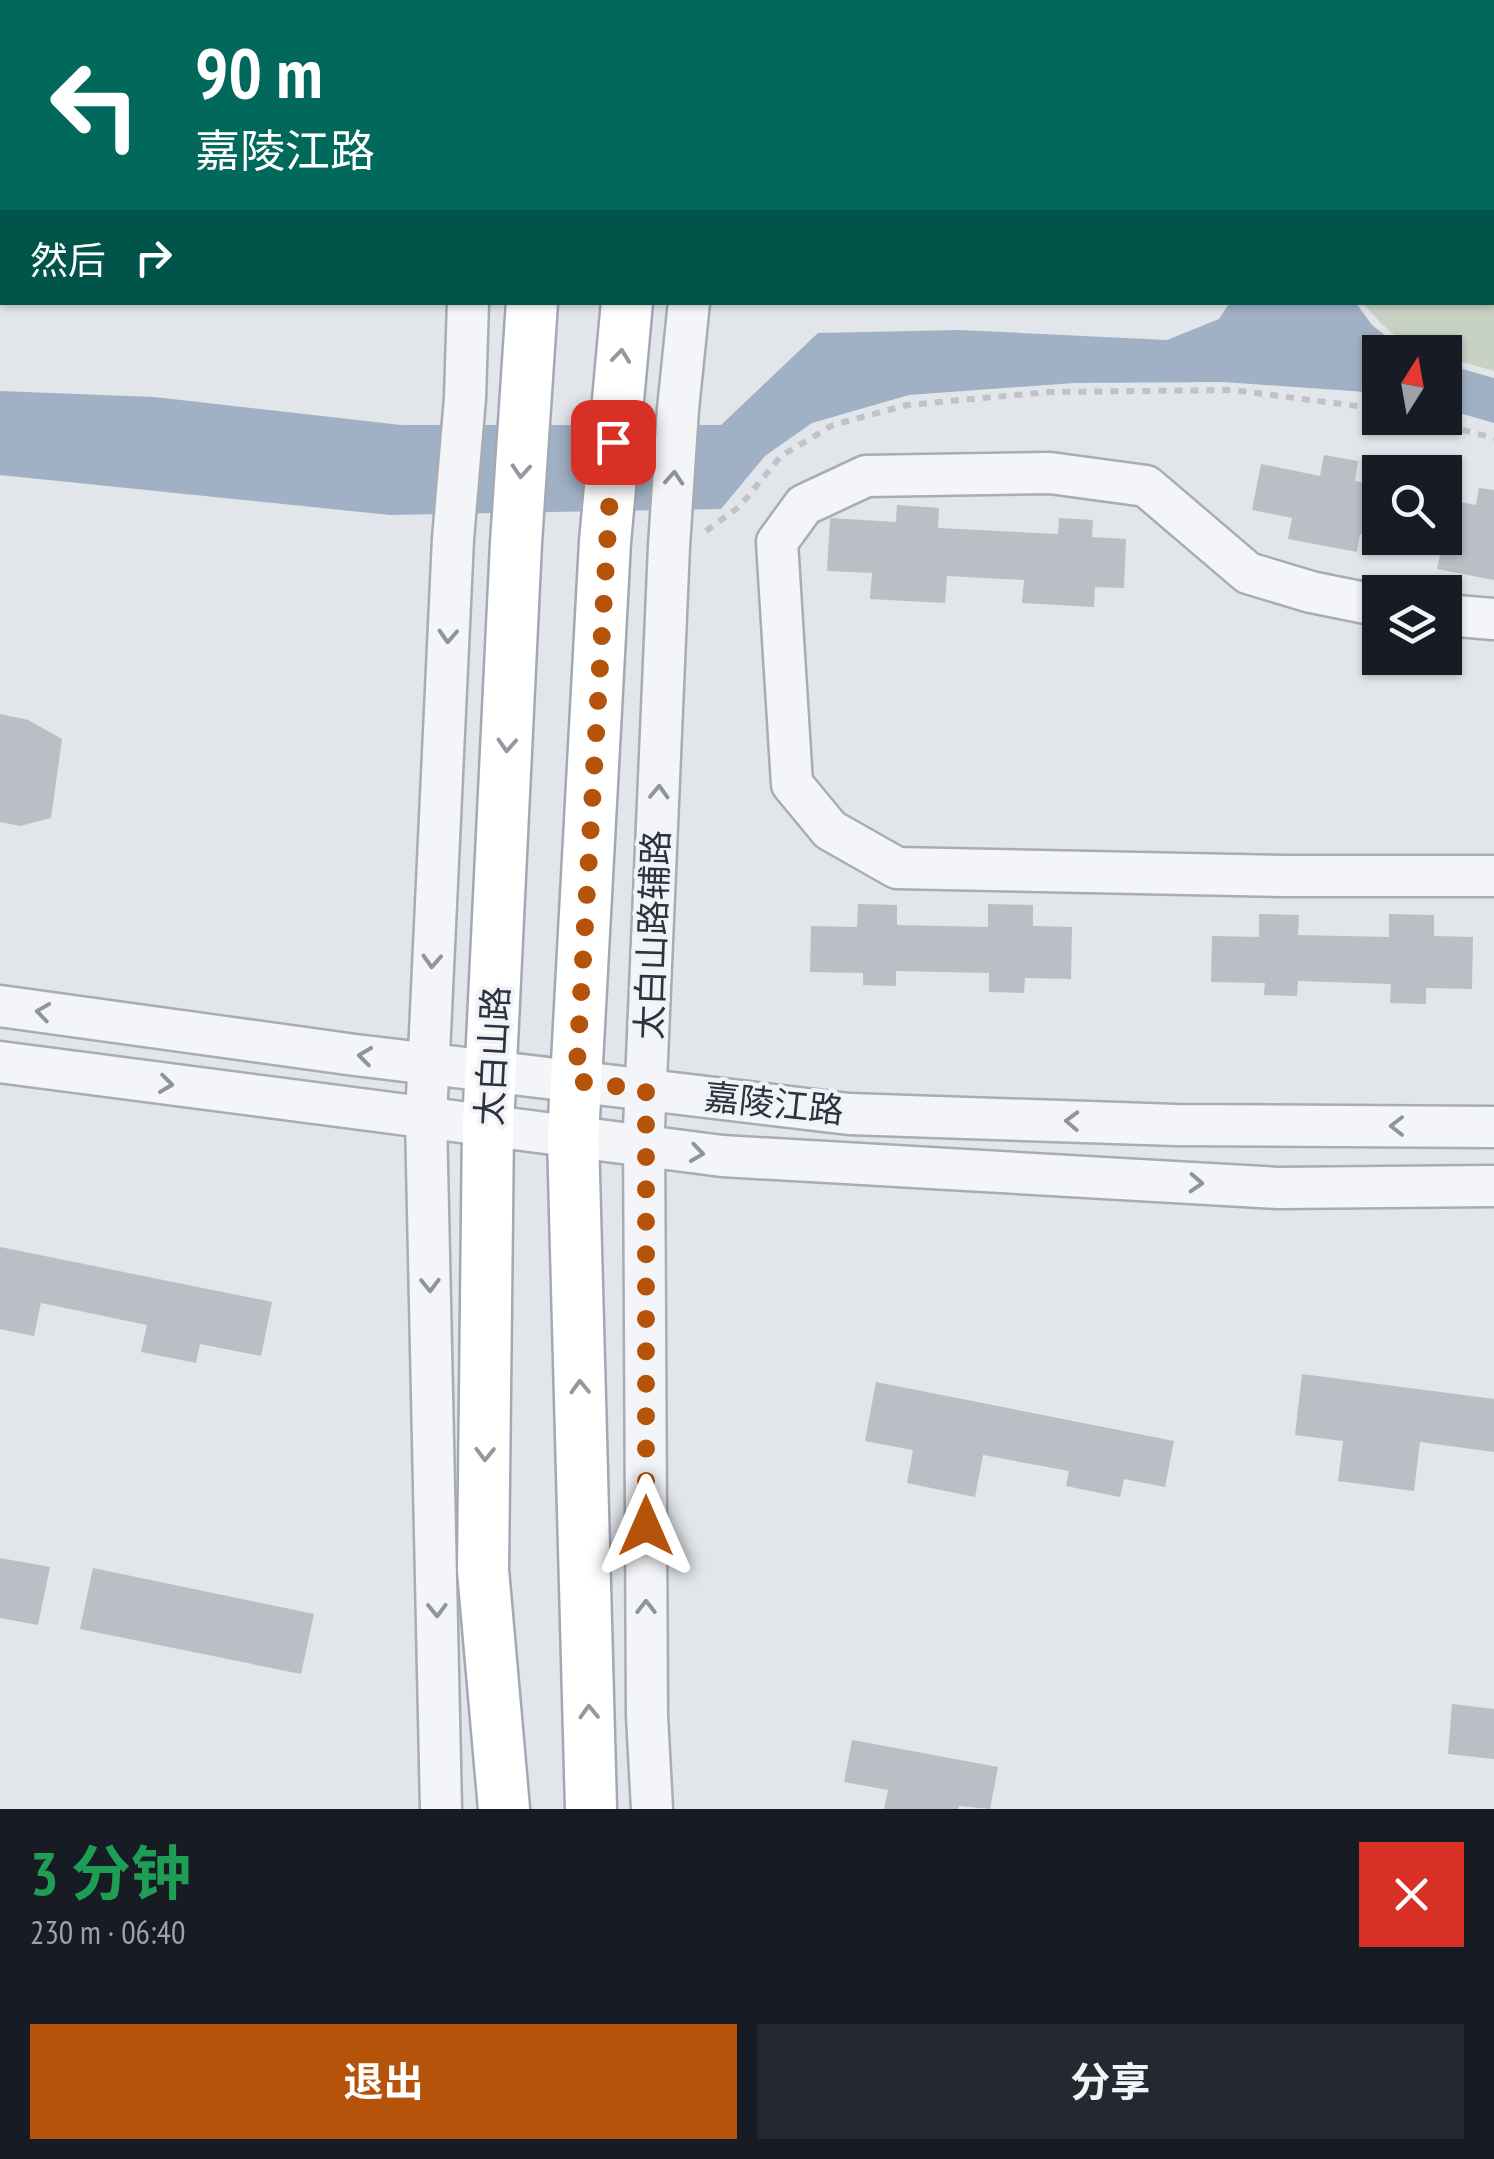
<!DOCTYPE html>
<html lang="zh">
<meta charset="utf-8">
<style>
:root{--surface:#171b24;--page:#242831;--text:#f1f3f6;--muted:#9ea1a6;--accent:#b45309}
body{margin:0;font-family:"PT Sans Narrow","Noto Sans SC",sans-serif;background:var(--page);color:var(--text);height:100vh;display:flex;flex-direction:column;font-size:38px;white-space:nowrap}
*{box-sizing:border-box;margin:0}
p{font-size:32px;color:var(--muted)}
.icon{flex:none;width:55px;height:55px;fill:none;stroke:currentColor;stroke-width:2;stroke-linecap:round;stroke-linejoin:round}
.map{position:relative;height:1809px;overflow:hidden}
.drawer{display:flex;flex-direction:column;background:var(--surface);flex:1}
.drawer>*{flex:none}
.top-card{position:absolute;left:0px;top:0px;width:1495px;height:305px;box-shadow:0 2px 8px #0004;background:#00695c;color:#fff;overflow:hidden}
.needle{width:65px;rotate:11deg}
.buttons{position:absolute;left:1362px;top:335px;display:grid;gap:20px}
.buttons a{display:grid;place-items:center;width:100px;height:100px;border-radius:0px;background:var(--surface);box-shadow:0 2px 8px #0004;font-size:50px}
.pin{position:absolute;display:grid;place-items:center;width:85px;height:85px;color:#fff;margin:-42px;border-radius:20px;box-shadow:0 5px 15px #0006}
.me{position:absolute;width:110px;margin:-55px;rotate:0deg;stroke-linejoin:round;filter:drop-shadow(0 0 8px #0008)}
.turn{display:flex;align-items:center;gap:35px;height:210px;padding:0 30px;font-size:45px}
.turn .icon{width:130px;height:130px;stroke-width:2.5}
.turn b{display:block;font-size:70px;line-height:85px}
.then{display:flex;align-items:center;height:95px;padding:0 30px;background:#0003;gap:20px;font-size:38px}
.round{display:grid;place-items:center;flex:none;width:105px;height:105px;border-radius:0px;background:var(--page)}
.overview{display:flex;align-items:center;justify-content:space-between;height:170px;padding:0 30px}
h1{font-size:60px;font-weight:700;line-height:75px;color:#1e9e55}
.cta{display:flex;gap:20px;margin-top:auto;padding:20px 30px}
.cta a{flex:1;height:115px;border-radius:0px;background:var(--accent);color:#fff;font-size:40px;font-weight:700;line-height:115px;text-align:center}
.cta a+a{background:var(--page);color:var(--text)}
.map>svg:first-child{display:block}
.green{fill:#c7d2c4}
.water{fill:#a1b1c5}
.building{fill:#babec5}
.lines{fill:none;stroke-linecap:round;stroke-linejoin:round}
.minor-casing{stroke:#a8acb3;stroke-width:45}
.major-casing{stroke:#a3a9b4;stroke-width:55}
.path{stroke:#c0c2c8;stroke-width:6;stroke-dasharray:8 8;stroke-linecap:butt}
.minor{stroke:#f4f5f8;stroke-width:40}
.major{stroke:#fff;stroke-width:50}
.oneway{stroke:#96989f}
.oneway2{stroke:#90949c}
.route{stroke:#b45309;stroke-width:18;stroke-dasharray:0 32.4}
.labels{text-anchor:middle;stroke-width:8;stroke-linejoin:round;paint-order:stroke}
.street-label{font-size:35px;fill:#2c323f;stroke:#f2f3f7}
</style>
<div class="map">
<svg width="1494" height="1809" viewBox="0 0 1494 1809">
<rect width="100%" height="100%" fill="#e2e5e9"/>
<path class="green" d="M1330,0H1494V371L1445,357V352C1408,352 1385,330 1363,303L1492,302V2H1330Z"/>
<path class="water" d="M1230,302L1356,303L1372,325L1406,352H1380V393L1223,382L1075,383L909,395L812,423L765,456L721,509L390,515L0,475V391L154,397L401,425H721L818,333L959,330L1167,340L1219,319Z
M1445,364L1494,378V423L1445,409Z"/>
<path class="building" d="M1324,455L1358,461L1355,481L1380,486V538L1360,534L1357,552L1288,539L1292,518L1252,510L1261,464L1320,476Z
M1479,488L1494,490V580L1437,569L1441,551L1385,539L1445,538V499L1476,505Z
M897,505L939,508L938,528L1058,534L1059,518L1093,520L1092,537L1126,539L1124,588L1095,587L1094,607L1022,603L1024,580L947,576L945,603L870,599L872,573L827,571L830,518L896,522Z
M0,714L28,720L62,739L51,818L20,826L0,822Z
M858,904L897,905V925L988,927V904L1033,905V926L1072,927L1071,979L1025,978L1024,993L989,992V973L896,971V986L863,985V973L810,972L811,926L857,927Z
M1259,914L1299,915L1298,935L1389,937V914L1434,915V936L1473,937L1472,989L1426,988V1004L1390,1003L1391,984L1298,981L1297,996L1264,995L1265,983L1211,982L1212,936L1259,937Z
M0,1247L272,1302L261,1356L200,1344L196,1363L141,1352L147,1325L41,1303L34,1336L0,1329Z
M1302,1374L1494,1399V1452L1420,1442L1414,1491L1338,1481L1343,1441L1295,1435Z
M876,1382L1174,1441L1165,1487L1124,1479L1120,1497L1066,1486L1069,1471L983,1455L975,1497L907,1483L913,1450L865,1441Z
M0,1558L50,1567L38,1625L0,1618Z
M93,1568L314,1614L301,1674L80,1629Z
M1452,1704L1494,1709V1759L1448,1754Z
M852,1740L998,1767L990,1809L959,1806L958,1809H884L888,1790L844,1782Z"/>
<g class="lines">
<defs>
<path id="minor" d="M935,0L951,2
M494,2L495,0
M721,2L722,0
M888,2V0
M1230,2V0
M1380,606L1311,592L1248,573L1146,486L1050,473L866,476L804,505L777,542L792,784L830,830L897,868L1285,876H1494
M1445,615L1494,619
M0,1006L355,1055L849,1114L1176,1125L1494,1127
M0,1062L722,1156L1278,1188L1494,1186
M441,1809L426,1118L453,539L465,398L468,302
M652,1809L647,1716L644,1128L669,546L678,409L689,302"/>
<path id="major" d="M560,2V0
M658,2V0
M504,1809L483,1570L488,1126L516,543L532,302
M591,1809L573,1137L605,542L627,302"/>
</defs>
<use href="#minor" class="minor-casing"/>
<use href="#major" class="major-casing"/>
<path class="path" d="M1416,418L1494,438
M706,531L740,506L781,456L833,425L907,405L1049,392L1233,390L1380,409"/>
<use href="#minor" class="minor"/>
<use href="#major" class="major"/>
</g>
<defs><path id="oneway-chevron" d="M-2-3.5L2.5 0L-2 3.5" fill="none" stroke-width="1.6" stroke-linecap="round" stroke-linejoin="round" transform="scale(2.5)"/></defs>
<g class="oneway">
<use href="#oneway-chevron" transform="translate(621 356) rotate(-84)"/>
<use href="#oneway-chevron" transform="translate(521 471) rotate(94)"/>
<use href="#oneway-chevron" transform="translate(507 745) rotate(93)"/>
<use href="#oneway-chevron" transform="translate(580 1387) rotate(-92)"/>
<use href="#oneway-chevron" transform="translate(485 1454) rotate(91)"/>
<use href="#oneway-chevron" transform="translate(589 1712) rotate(-92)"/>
</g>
<g class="oneway2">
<use href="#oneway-chevron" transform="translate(674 478) rotate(-86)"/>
<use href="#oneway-chevron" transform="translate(448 636) rotate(93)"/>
<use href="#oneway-chevron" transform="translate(659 792) rotate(-88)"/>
<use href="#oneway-chevron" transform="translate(432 961) rotate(93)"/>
<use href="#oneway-chevron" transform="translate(43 1012) rotate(-172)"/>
<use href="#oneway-chevron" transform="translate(365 1056) rotate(-173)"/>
<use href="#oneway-chevron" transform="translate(166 1084) rotate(7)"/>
<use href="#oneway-chevron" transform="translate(1072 1121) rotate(-178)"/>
<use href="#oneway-chevron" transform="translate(1397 1126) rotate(-180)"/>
<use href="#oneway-chevron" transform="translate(697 1153) rotate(8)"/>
<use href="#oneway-chevron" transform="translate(1196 1183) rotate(3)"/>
<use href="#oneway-chevron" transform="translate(430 1285) rotate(89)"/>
<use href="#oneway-chevron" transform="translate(646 1607) rotate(-90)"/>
<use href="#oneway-chevron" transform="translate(437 1610) rotate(89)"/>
</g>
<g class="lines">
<path class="route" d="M613,442L576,1081L646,1090V1526"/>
</g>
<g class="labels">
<g class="street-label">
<text transform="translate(653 935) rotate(-88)" y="12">太白山路辅路</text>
<text transform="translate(493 1056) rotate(-87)" y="12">太白山路</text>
<text transform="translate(774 1104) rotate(6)" y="12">嘉陵江路</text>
</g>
</g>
</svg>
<div class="buttons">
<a><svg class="needle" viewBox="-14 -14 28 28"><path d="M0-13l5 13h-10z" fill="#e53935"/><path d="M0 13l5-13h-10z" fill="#9ea1a6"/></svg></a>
<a><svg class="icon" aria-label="search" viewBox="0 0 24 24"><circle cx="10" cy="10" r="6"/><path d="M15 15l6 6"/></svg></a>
<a><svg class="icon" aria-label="layers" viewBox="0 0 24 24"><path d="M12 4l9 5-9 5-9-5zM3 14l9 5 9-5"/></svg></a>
</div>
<div class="pin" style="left:613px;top:442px;background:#d93025"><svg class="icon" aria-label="arrive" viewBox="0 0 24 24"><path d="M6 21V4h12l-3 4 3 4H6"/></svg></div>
<svg class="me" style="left:646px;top:1526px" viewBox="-20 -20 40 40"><path d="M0-17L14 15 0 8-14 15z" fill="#b45309" stroke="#fff" stroke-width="4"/></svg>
<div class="top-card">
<div class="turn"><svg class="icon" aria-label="left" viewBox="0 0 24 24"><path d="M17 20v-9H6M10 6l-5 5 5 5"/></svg><div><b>90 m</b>嘉陵江路</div></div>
<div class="then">然后<svg class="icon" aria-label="right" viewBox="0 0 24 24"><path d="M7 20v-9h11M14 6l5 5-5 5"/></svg></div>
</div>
</div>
<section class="drawer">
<div class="overview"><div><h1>3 分钟</h1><p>230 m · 06:40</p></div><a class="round" style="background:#d93025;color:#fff"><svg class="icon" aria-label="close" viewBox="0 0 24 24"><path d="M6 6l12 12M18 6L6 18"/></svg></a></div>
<div class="cta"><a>退出</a><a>分享</a></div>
</section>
